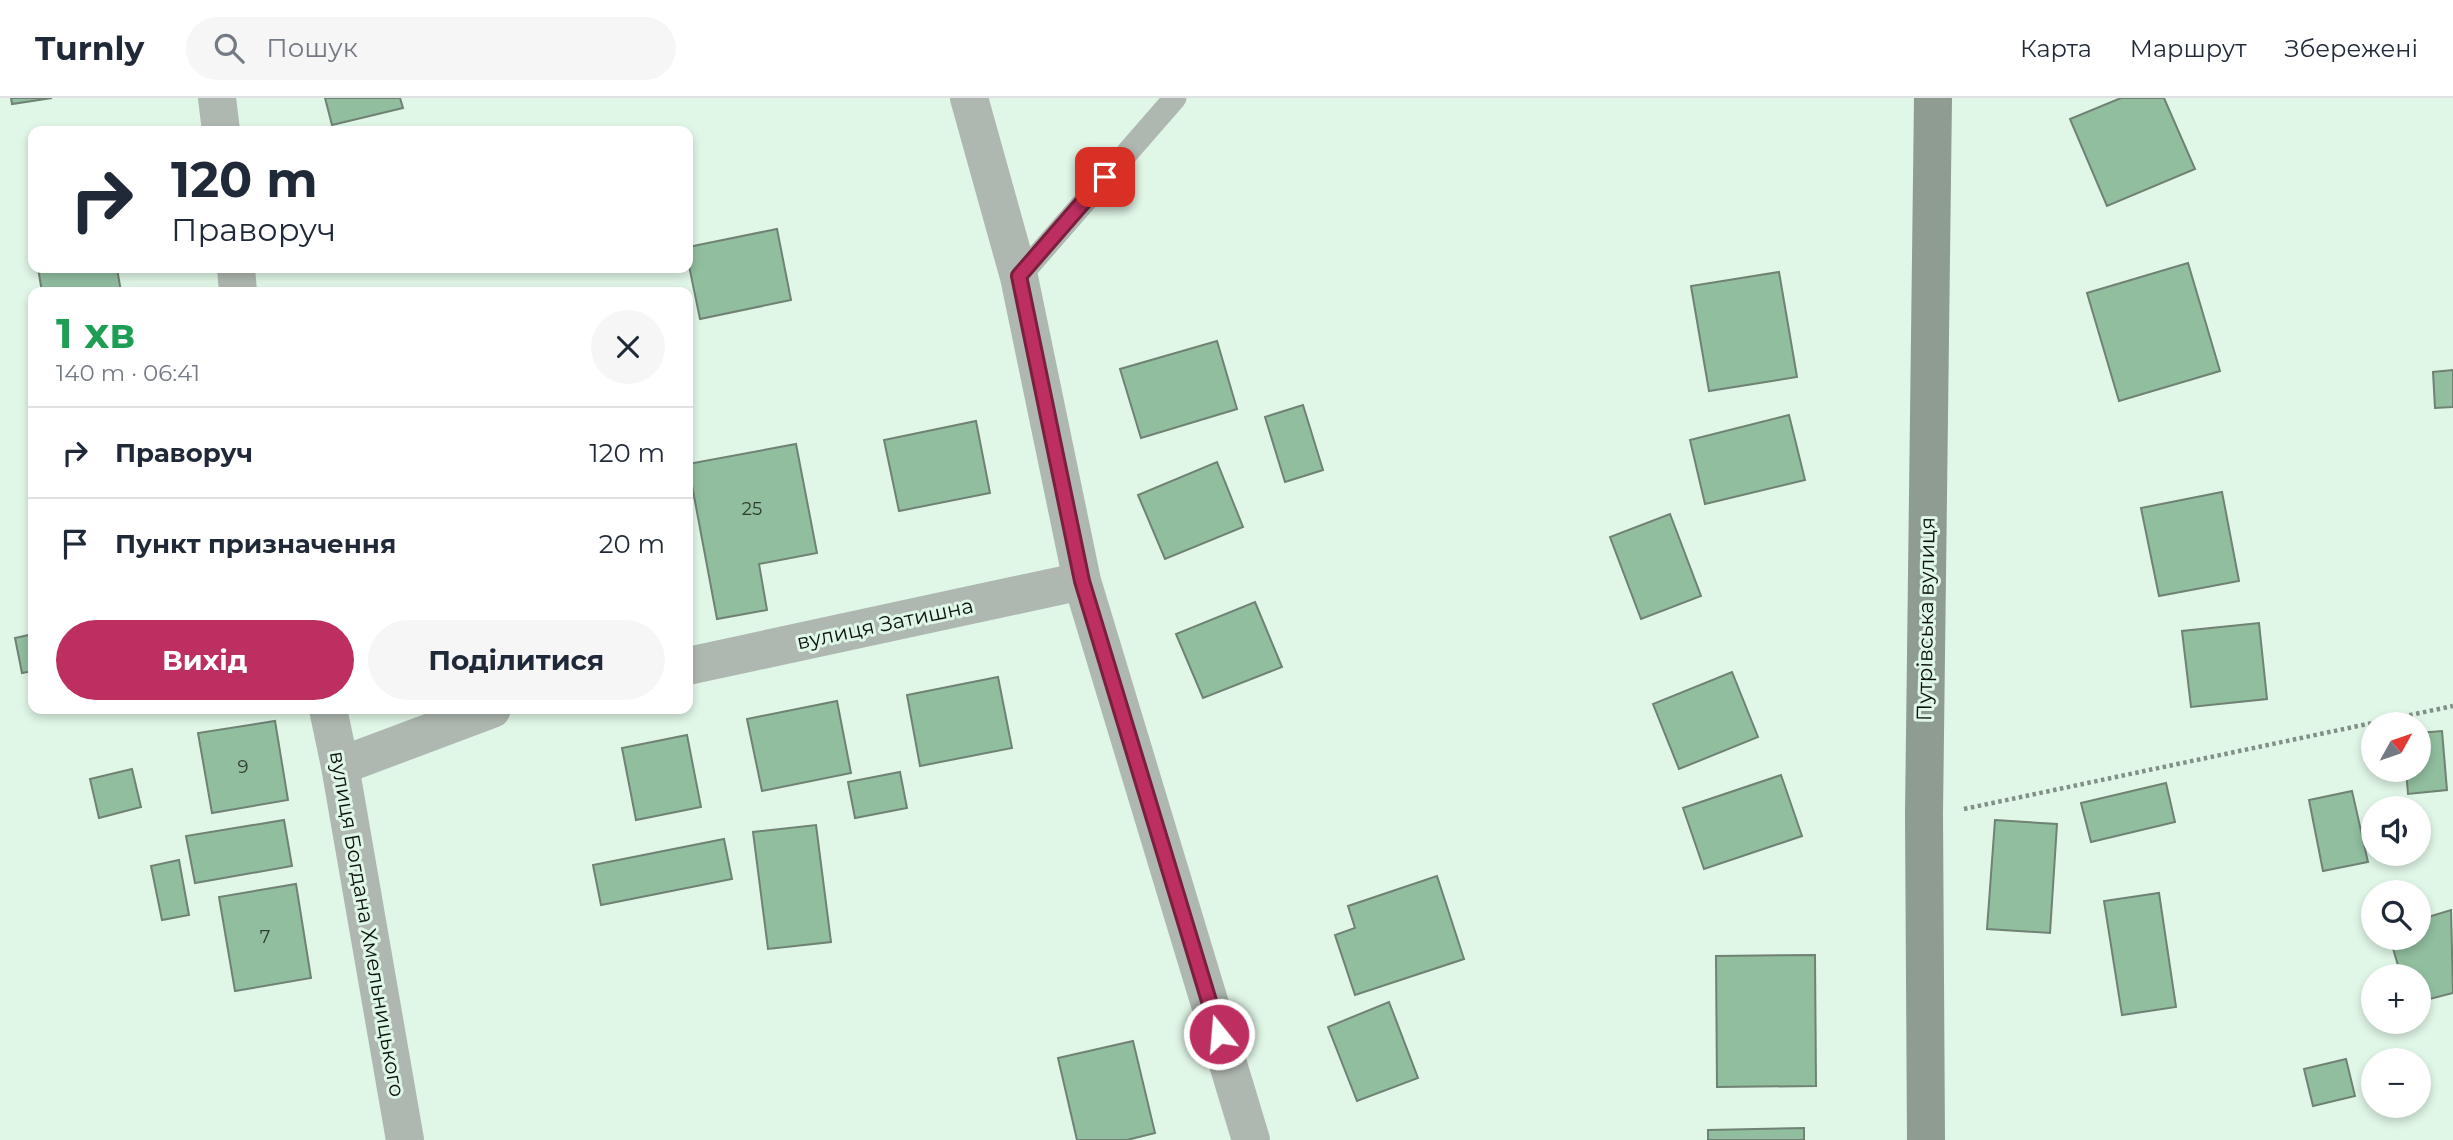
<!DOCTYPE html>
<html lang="uk">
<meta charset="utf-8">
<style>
:root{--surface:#fff;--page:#f6f6f7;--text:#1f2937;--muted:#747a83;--line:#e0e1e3;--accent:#bd2f61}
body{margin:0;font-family:Montserrat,sans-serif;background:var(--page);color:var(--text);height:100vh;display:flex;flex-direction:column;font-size:26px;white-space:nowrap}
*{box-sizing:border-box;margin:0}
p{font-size:23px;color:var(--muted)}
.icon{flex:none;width:38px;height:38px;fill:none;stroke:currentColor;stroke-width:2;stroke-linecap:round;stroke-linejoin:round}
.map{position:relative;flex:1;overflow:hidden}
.panel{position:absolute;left:28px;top:189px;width:665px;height:427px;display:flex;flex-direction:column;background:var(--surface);border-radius:14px;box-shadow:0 4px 10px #0003}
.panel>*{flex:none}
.guide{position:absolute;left:28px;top:28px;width:665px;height:147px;border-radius:14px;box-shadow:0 4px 10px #0003;background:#fff;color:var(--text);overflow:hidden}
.needle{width:46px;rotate:50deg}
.tools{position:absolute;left:2361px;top:614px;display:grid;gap:14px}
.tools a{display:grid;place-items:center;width:70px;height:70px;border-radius:50%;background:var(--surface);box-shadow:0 4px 10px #0003;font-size:35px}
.pin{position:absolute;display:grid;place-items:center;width:60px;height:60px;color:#fff;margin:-30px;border-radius:14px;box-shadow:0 4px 10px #0006}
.me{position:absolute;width:77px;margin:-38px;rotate:343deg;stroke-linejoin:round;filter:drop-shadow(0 0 5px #0008)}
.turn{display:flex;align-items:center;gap:24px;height:147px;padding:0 28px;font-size:32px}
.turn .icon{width:91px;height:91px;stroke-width:2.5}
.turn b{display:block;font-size:49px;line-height:60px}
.round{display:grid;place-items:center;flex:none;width:74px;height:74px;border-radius:37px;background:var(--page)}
.summary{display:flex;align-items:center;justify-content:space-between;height:119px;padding:0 28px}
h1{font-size:42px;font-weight:700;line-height:52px;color:#1e9e55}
.action{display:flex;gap:14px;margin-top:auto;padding:14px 28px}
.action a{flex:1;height:80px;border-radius:42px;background:var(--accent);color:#fff;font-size:28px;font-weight:700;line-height:80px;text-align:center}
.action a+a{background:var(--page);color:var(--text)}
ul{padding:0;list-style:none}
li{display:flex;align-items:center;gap:21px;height:91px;padding:0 28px;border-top:2px solid var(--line)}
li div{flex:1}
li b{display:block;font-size:26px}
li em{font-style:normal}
header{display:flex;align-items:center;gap:42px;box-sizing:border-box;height:98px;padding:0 35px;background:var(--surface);border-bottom:2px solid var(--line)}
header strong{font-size:33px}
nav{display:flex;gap:38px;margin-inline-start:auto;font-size:24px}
.search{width:490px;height:63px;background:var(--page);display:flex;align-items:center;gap:18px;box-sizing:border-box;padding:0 24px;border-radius:38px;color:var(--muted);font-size:26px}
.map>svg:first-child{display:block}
.building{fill:#91be9f;stroke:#6f8274;stroke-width:2}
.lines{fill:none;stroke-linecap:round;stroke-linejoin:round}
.path{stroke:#819085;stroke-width:4.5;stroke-dasharray:3.5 3.5;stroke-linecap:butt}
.service{stroke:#aeb7b0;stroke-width:23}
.minor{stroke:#aeb7b0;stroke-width:38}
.secondary{stroke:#8e9c92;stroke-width:38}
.route-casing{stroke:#7b1f3f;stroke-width:18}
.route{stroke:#bd2f61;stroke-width:12}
.labels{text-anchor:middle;stroke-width:6;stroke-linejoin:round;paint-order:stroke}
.number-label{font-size:18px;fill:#2c3c31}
.street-label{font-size:21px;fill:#0a110c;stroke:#e0f6e6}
</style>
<header>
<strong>Turnly</strong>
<div class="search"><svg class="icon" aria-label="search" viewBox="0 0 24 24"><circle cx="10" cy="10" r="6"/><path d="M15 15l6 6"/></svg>Пошук</div>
<nav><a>Карта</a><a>Маршрут</a><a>Збережені</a></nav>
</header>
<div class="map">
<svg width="2453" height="1042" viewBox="0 0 2453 1042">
<rect width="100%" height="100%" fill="#e0f6e6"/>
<path class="building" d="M11,0H52L12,6Z
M325,0H400L403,10L332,27Z
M2121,0H2164L2195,71L2107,108L2070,21Z
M777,131L791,202L700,221L688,163V149Z
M2188,165L2220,273L2119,303L2087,195Z
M38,170H117L121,194H42Z
M1779,174L1797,279L1709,293L1691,188Z
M1217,243L1237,311L1141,340L1120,271Z
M2453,272V309L2435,310L2433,274Z
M1303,307L1323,372L1285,384L1265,319Z
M1789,317L1805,382L1705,406L1690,342Z
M976,323L990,395L899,413L884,342Z
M796,346L817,455L759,466L767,512L717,521L688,366Z
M1217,364L1243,429L1165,461L1138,397Z
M2222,394L2239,483L2159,498L2141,410Z
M1670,416L1701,498L1641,521L1610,439Z
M1255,504L1282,569L1203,600L1176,536Z
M2259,525L2267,601L2191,609L2182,533Z
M33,536V573L22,575L15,540Z
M1732,574L1758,639L1679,671L1653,606Z
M998,579L1012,650L920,668L907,597Z
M837,603L851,675L762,693L747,621Z
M275,623L288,702L212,715L198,635Z
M2442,633L2447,692L2408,696L2406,672H2418V635Z
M687,637L701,709L636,722L622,650Z
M132,671L141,709L99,720L90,681Z
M900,674L907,710L855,720L848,684Z
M1781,677L1802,738L1704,771L1683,710Z
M2166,685L2175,724L2091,744L2081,705Z
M2352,693L2368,764L2323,773L2309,702Z
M284,722L292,768L195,785L186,738Z
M1995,722L2057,726L2050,835L1987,831Z
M816,727L831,844L768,851L753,734Z
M724,741L732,781L601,807L593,767Z
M179,762L189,817L162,822L151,768Z
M1437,778L1464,861L1355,897L1335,837L1355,830L1348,808Z
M296,786L311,880L235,893L219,799Z
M2159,795L2176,909L2122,917L2104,803Z
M2451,812L2453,895L2418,904V878H2401L2390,840H2418V822Z
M1815,857L1816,988L1717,989L1716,858Z
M1389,904L1418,980L1357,1003L1328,929Z
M1133,943L1155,1035L1127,1042H1077L1058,960Z
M2346,961L2355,998L2313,1008L2304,971Z
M1804,1030V1042H1708V1032Z"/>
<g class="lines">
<path class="path" d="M1964,711L2453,608"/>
<path class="service" d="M1019,179L1175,0"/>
<path class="minor" d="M217,0L221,33
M969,0L1019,179L1082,483L1251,1042
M236,170L238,194
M688,568L1082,483
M328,611L340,668L405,1042
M340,668L492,611"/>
<path class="secondary" d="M1926,1042L1924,716L1933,0"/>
</g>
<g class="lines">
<defs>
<path id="route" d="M1105,79L1019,178L1082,483L1219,936"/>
</defs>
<use href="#route" class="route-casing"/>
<use href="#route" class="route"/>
</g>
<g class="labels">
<g class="number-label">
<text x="752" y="417">25</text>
<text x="243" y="675">9</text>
<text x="265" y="845">7</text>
</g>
<g class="street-label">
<text transform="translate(1926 521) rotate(-89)" y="7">Путрівська вулиця</text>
<text transform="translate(885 526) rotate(-12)" y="7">вулиця Затишна</text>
<text transform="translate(367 826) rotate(80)" y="7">вулиця Богдана Хмельницького</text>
</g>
</g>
</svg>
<div class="tools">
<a><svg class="needle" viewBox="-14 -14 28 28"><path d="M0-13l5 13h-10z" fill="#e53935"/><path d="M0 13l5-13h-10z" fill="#747a83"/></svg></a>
<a><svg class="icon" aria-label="sound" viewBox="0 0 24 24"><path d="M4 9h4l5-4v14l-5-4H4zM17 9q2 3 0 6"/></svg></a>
<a><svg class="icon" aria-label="search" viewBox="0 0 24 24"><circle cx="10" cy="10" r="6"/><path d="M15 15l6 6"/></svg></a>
<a>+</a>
<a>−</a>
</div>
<div class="pin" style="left:1105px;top:79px;background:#d93025"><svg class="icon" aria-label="arrive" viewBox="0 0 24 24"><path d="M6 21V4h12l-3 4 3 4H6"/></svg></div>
<svg class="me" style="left:1219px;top:936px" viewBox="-20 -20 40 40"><circle r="17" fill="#bd2f61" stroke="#fff" stroke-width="3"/><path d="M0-11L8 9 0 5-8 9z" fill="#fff"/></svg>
<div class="guide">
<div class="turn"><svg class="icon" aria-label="right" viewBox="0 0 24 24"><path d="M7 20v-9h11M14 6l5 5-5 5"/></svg><div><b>120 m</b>Праворуч</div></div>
</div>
<section class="panel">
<div class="summary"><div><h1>1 хв</h1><p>140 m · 06:41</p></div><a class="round"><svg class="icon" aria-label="close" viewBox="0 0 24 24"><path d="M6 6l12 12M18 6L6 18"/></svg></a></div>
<ul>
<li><svg class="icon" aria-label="right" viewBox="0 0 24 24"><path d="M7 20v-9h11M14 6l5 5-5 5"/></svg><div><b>Праворуч</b></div><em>120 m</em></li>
<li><svg class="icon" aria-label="arrive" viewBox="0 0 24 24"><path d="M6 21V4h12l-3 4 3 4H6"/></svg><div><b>Пункт призначення</b></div><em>20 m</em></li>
</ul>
<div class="action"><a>Вихід</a><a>Поділитися</a></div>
</section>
</div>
